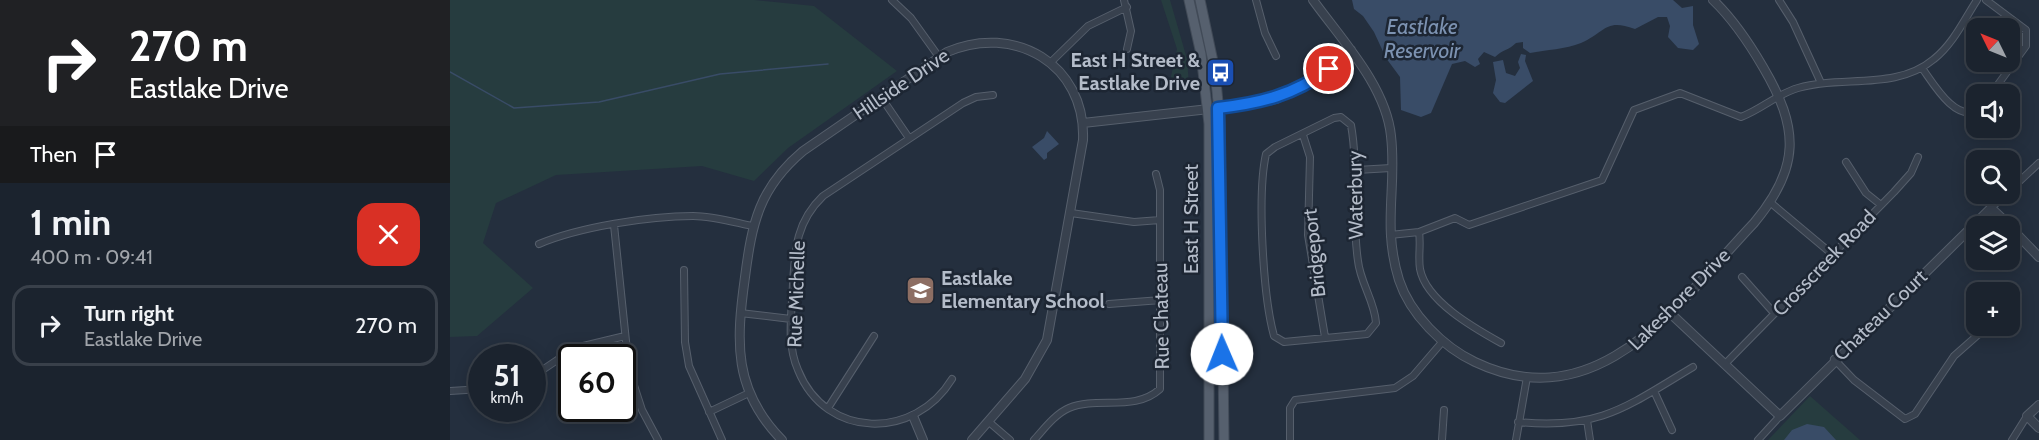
<!DOCTYPE html>
<meta charset="utf-8">
<style>
:root{--surface:#1b232e;--page:#242b36;--text:#f1f3f6;--muted:#a0a4aa;--line:#39404a}
body{margin:0;font-family:Cabin,sans-serif;background:var(--page);color:var(--text);height:100vh;display:flex;flex-direction:column;font-size:22px;white-space:nowrap}
*{box-sizing:border-box;margin:0}
p{font-size:20px;color:var(--muted)}
.icon{flex:none;width:33px;height:33px;fill:none;stroke:currentColor;stroke-width:2;stroke-linecap:round;stroke-linejoin:round}
.map{position:relative;flex:1;overflow:hidden}
.sheet{display:flex;flex-direction:column;background:var(--surface);width:450px}
.sheet>*{flex:none}
.guide{background:#202124;color:#fff;overflow:hidden}
.needle{width:39px;rotate:313deg}
.buttons{position:absolute;left:1516px;top:18px;display:grid;gap:12px}
.buttons a{display:grid;place-items:center;width:54px;height:54px;border-radius:12px;background:var(--surface);box-shadow:0 3px 15px #0003,0 0 0 2px var(--line);font-size:30px}
.speed{position:absolute;left:18px;top:344px;display:flex;gap:12px;font-size:30px;font-weight:700;text-align:center}
.speed>*{display:grid;place-content:center;width:78px;height:78px;border-radius:50%;background:var(--surface);box-shadow:0 3px 15px #0003,0 0 0 2px var(--line);line-height:1}
.speed small{font-size:15px;font-weight:400}
.speed .limit{border:3px solid #111;border-radius:9px;background:#fff;color:#111}
.pin{position:absolute;display:grid;place-items:center;width:51px;height:51px;color:#fff;margin:-26px;border:3px solid #fff;border-radius:50%;box-shadow:0 2px 6px #0007}
.me{position:absolute;width:66px;margin:-33px;rotate:359deg;stroke-linejoin:round;filter:drop-shadow(0 0 4px #0008)}
.turn{display:flex;align-items:center;gap:21px;height:126px;padding:0 30px;font-size:27px}
.turn .icon{width:78px;height:78px;stroke-width:2.5}
.turn b{display:block;font-size:42px;line-height:51px}
.then{display:flex;align-items:center;height:57px;padding:0 30px;background:#0003;gap:12px;font-size:22px}
.round{display:grid;place-items:center;flex:none;width:63px;height:63px;border-radius:18px;background:var(--page)}
.summary{display:flex;align-items:center;justify-content:space-between;height:102px;padding:0 30px}
h1{font-size:36px;font-weight:700;line-height:45px}
ul{padding:0;list-style:none}
li{display:flex;align-items:center;gap:18px;height:81px;margin:0 12px 9px;padding:0 18px;border:3px solid var(--line);border-radius:18px}
li div{flex:1}
li b{display:block;font-size:22px}
li em{font-style:normal}
main{display:flex;flex:1;min-height:0}
.map>svg:first-child{display:block}
.green{fill:#263c3f}
.water{fill:#394c67}
.lines{fill:none;stroke-linecap:round;stroke-linejoin:round}
.stream{stroke:#394c67;stroke-width:1.5}
.minor-casing{stroke:#565f6c;stroke-width:8}
.tertiary-casing{stroke:#565f6c;stroke-width:10}
.primary-casing{stroke:#414a57;stroke-width:11}
.minor{stroke:#38414e;stroke-width:6}
.tertiary{stroke:#38414e;stroke-width:8}
.primary{stroke:#56606e;stroke-width:9}
.route-casing{stroke:#114b97;stroke-width:15}
.route{stroke:#1a73e8;stroke-width:10}
.labels{text-anchor:middle;stroke-width:5;stroke-linejoin:round;paint-order:stroke}
.poi-label{font-size:20px;font-weight:bold;fill:#b4bcc9;stroke:#1d2633;text-anchor:end}
.street-label{font-size:20px;fill:#b4bcc9;stroke:#1d2633}
.water-label{font-size:21px;font-style:italic;fill:#7c92b1;stroke:#1d2633}
</style>
<main>
<section class="sheet">
<div class="guide">
<div class="turn"><svg class="icon" aria-label="right" viewBox="0 0 24 24"><path d="M7 20v-9h11M14 6l5 5-5 5"/></svg><div><b>270 m</b>Eastlake Drive</div></div>
<div class="then">Then<svg class="icon" aria-label="arrive" viewBox="0 0 24 24"><path d="M6 21V4h12l-3 4 3 4H6"/></svg></div>
</div>
<div class="summary"><div><h1>1 min</h1><p>400 m · 09:41</p></div><a class="round" style="background:#d93025;color:#fff"><svg class="icon" aria-label="close" viewBox="0 0 24 24"><path d="M6 6l12 12M18 6L6 18"/></svg></a></div>
<ul>
<li><svg class="icon" aria-label="right" viewBox="0 0 24 24"><path d="M7 20v-9h11M14 6l5 5-5 5"/></svg><div><b>Turn right</b><p>Eastlake Drive</p></div><em>270 m</em></li>
</ul>
</section>
<div class="map">
<svg width="1589" height="440" viewBox="0 0 1589 440">
<rect width="100%" height="100%" fill="#242f3e"/>
<path class="green" d="M0,0H304L364,6L447,71L338,148L304,181L252,166L106,175L46,203L33,243L83,288L27,336L0,337Z
M711,0H720L737,59L739,85L720,81L727,49Z
M1360,396L1410,440H1318Z"/>
<path class="water" d="M902,0H1223L1232,8L1243,6V25L1249,44L1243,50L1228,48L1218,37L1220,26L1217,17H1208L1185,29C1155,18 1156,32 1131,43C1116,49 1096,50 1080,53L1073,48V42L1066,43C1059,50 1052,50 1045,57L1034,52L1028,59L1030,64L1025,67L1015,61L1002,64L981,113L971,117L951,110L950,77L936,58L924,32L913,16L904,9Z
M1071,54L1076,55L1075,61L1083,81L1055,103L1050,102L1043,93L1046,80L1043,62L1053,60L1056,73L1065,76L1070,68L1068,62Z
M597,131L609,144L597,153V158L594,160L582,147L594,138Z
M1357,424L1374,427L1386,440H1334L1342,430Z"/>
<g class="lines">
<path class="stream" d="M0,72L64,108L149,102L270,74L378,64"/>
<defs>
<path id="minor" d="M442,0L461,18L489,57
M674,0L681,31L677,49
M806,0L815,33L826,56
M1329,0L1343,22L1371,83
M1536,0L1576,30V46L1541,94
M600,63L638,26L677,7
M1472,68C1483,83 1505,122 1527,110
M431,97L459,138
M891,117L901,125C909,170 901,215 908,261C910,282 925,302 926,323L917,334L834,342L824,336C813,296 807,194 816,154L825,147L884,118Z
M853,135L860,157L858,235L875,337
M1396,162L1416,193L1431,205
M907,170L941,168
M1560,190L1589,163
M1321,203L1382,254
M1541,208L1556,194
M621,213L684,222L710,220
M164,225L179,370L192,410L208,440
M969,232C971,244 968,257 970,269C976,301 1024,328 1051,343
M940,235L969,232L1005,218L1019,225L1152,180L1184,110L1230,93L1291,117C1312,109 1327,94 1348,88C1392,75 1446,91 1484,59C1503,44 1514,20 1527,0
M89,244C129,227 199,216 243,216C262,216 283,222 302,226
M234,270L235,342L239,366L272,440
M1292,277L1324,313
M659,304L711,300
M290,313L341,319
M1384,359L1404,380L1455,419L1465,414L1504,356L1538,326
M1275,364L1444,192L1461,173L1468,157
M82,377L125,348L175,336
M502,379C465,440 376,440 348,370C336,343 342,312 343,284C345,249 346,222 373,196L513,103L526,97L543,95
M0,391L32,389
M1204,391L1222,430
M378,408L424,336
M259,412L299,393
M1137,420L1140,440
M539,422L560,440
M1068,422C1150,430 1176,407 1243,367
M584,440C594,429 605,414 619,408C648,396 685,412 710,389V190L706,174
M840,440V408L845,400L945,388L963,376L993,341
M992,440L994,410
M1066,440L1077,377
M1308,440L1330,416
M1562,440L1577,416"/>
<path id="tertiary" d="M863,0C891,39 936,86 941,136C947,188 932,225 949,280C960,314 993,347 1025,362C1149,421 1229,302 1304,223C1351,167 1349,128 1313,67C1299,43 1283,19 1263,0
M633,123L768,108L826,99L864,80L901,50
M1560,227L1589,257
M1219,312L1330,416L1541,208L1560,226
M1589,405L1577,416L1589,428
M463,416L473,440
M332,440C283,390 286,342 295,277C302,223 309,188 353,151L497,52C564,23 636,64 633,140L597,340L575,379L522,440"/>
<path id="primary" d="M739,0L751,54L759,124V440
M750,0L765,71L770,123L774,440"/>
</defs>
<use href="#minor" class="minor-casing"/>
<use href="#tertiary" class="tertiary-casing"/>
<use href="#primary" class="primary-casing"/>
<use href="#minor" class="minor"/>
<use href="#tertiary" class="tertiary"/>
<use href="#primary" class="primary"/>
</g>
<g class="lines">
<defs>
<path id="route" d="M772,354L768,108C811,103 844,95 879,69"/>
</defs>
<use href="#route" class="route-casing"/>
<use href="#route" class="route"/>
</g>
<defs>
<symbol id="bus-square" viewBox="-11 -11 22 22"><rect x="-9" y="-9" width="18" height="18" rx="4" fill="#1a4fb4" stroke="#1d2633"/><path d="M-5-6H5V4H4V6H2V4H-2V6H-4V4H-5ZM-3.5-4V0h7V-4ZM-3.5 1.2v1.5H-2V1.2ZM2 1.2v1.5H3.5V1.2Z" fill="#fff"/></symbol>
<symbol id="school-square" viewBox="-11 -11 22 22"><rect x="-9" y="-9" width="18" height="18" rx="4" fill="#8d6e63" stroke="#1d2633"/><path d="M0-5L7-2L0 1L-7-2ZM-4 1L0 2.5L4 1V4Q0 6-4 4Z" fill="#fff"/></symbol>
</defs>
<g fill-rule="evenodd">
<use href="#bus-square" x="754" y="56" width="33" height="33"/>
<use href="#school-square" x="454" y="274" width="33" height="33"/>
</g>
<g class="labels">
<g class="poi-label">
<text x="750" y="67">East H Street &amp;<tspan x="750" dy="23">Eastlake Drive</tspan></text>
<text x="491" y="285" text-anchor="start">Eastlake<tspan x="491" dy="23">Elementary School</tspan></text>
</g>
<g class="street-label">
<text transform="translate(451 84) rotate(-34)" y="7">Hillside Drive</text>
<text transform="translate(905 195) rotate(-91)" y="7">Waterbury</text>
<text transform="translate(741 219) rotate(-90)" y="7">East H Street</text>
<text transform="translate(864 253) rotate(-96)" y="7">Bridgeport</text>
<text transform="translate(1374 263) rotate(-46)" y="7">Crosscreek Road</text>
<text transform="translate(346 294) rotate(-88)" y="7">Rue Michelle</text>
<text transform="translate(1229 299) rotate(-45)" y="7">Lakeshore Drive</text>
<text transform="translate(1430 315) rotate(-44)" y="7">Chateau Court</text>
<text transform="translate(711 316) rotate(-91)" y="7">Rue Chateau</text>
</g>
<g class="water-label">
<text x="972" y="34">Eastlake<tspan x="972" dy="24">Reservoir</tspan></text>
</g>
</g>
</svg>
<div class="buttons">
<a><svg class="needle" viewBox="-14 -14 28 28"><path d="M0-13l5 13h-10z" fill="#e53935"/><path d="M0 13l5-13h-10z" fill="#a0a4aa"/></svg></a>
<a><svg class="icon" aria-label="sound" viewBox="0 0 24 24"><path d="M4 9h4l5-4v14l-5-4H4zM17 9q2 3 0 6"/></svg></a>
<a><svg class="icon" aria-label="search" viewBox="0 0 24 24"><circle cx="10" cy="10" r="6"/><path d="M15 15l6 6"/></svg></a>
<a><svg class="icon" aria-label="layers" viewBox="0 0 24 24"><path d="M12 4l9 5-9 5-9-5zM3 14l9 5 9-5"/></svg></a>
<a>+</a>
</div>
<div class="speed"><div>51<small>km/h</small></div><div class="limit">60</div></div>
<div class="pin" style="left:879px;top:69px;background:#d93025"><svg class="icon" aria-label="arrive" viewBox="0 0 24 24"><path d="M6 21V4h12l-3 4 3 4H6"/></svg></div>
<svg class="me" style="left:772px;top:354px" viewBox="-20 -20 40 40"><circle r="19" fill="#fff"/><path d="M0-13L10 11 0 6-10 11z" fill="#1a73e8"/></svg>
</div>
</main>
